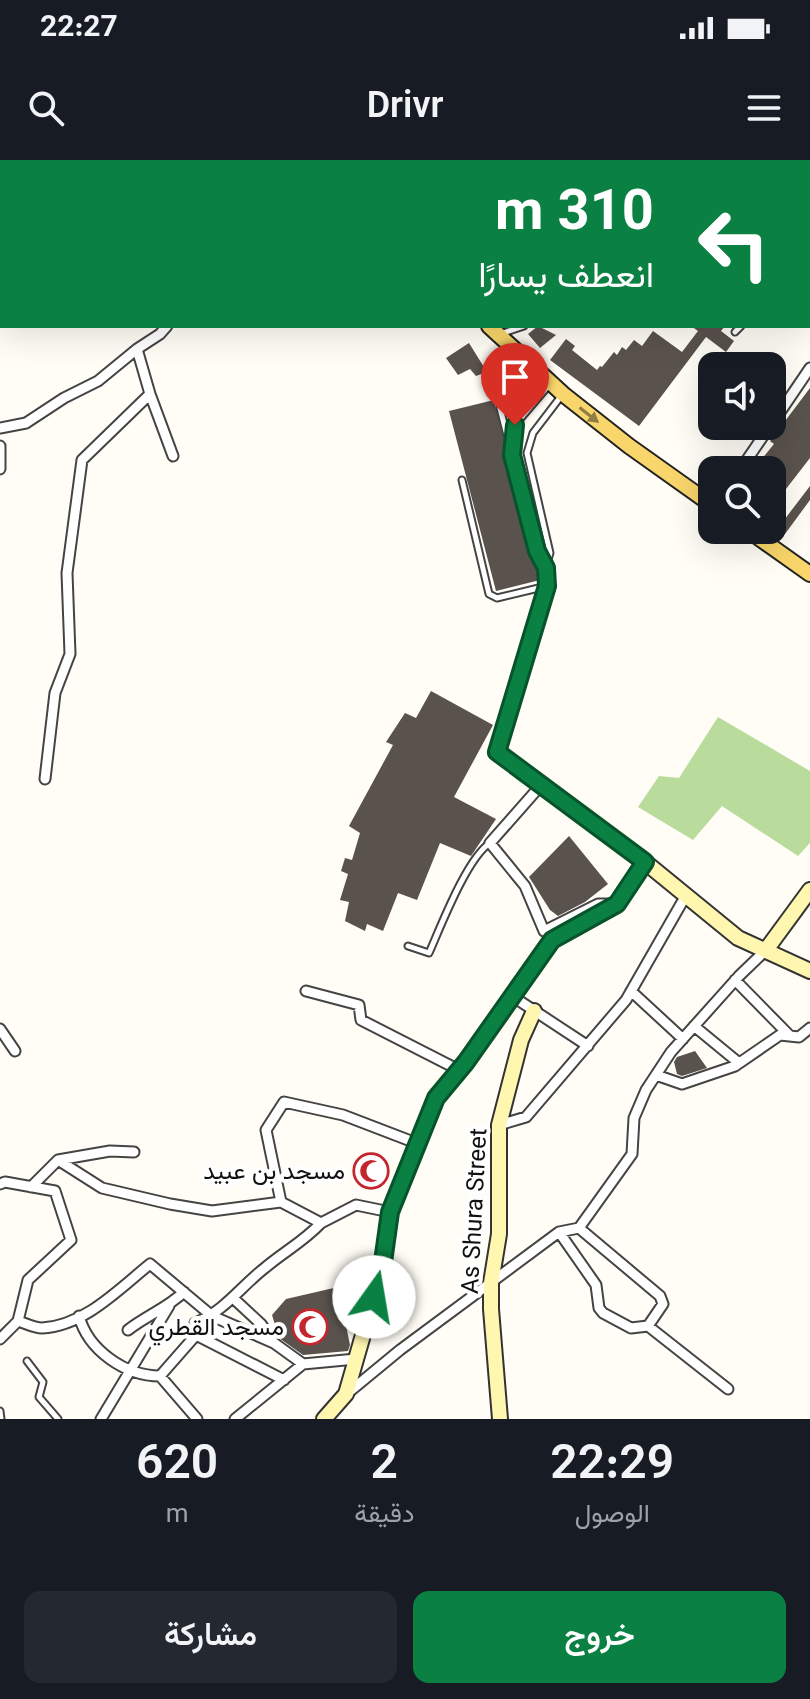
<!DOCTYPE html>
<html lang="ar">
<meta charset="utf-8">
<style>
:root{--surface:#171b24;--page:#242831;--text:#f1f3f6;--muted:#9ea1a6;--accent:#0b8043}
body{margin:0;font-family:Georgia,Vazirmatn,serif;background:var(--page);color:var(--text);direction:rtl;height:100vh;display:flex;flex-direction:column;font-size:30px;white-space:nowrap}
*{box-sizing:border-box;margin:0}
p{font-size:26px;color:var(--muted)}
.icon{flex:none;width:44px;height:44px;fill:none;stroke:currentColor;stroke-width:2;stroke-linecap:round;stroke-linejoin:round}
.map{position:relative;height:1259px;overflow:hidden;direction:ltr}
.side{display:flex;flex-direction:column;background:var(--surface);flex:1}
.side>*{flex:none}
.banner{position:absolute;left:0px;top:0px;width:810px;height:168px;box-shadow:0 8px 32px #0002;direction:rtl;background:#0b8043;color:#fff;overflow:hidden}
.buttons{position:absolute;left:698px;top:192px;display:grid;gap:16px}
.buttons a{display:grid;place-items:center;width:88px;height:88px;border-radius:16px;background:var(--surface);box-shadow:0 8px 32px #0002;font-size:40px}
.pin{position:absolute;display:grid;place-items:center;width:68px;height:68px;color:#fff;margin:-82px -34px;border-radius:50% 50% 50% 0;rotate:-45deg;box-shadow:0 0 8px #0007}
.pin .icon{rotate:45deg}
.me{position:absolute;width:88px;margin:-44px;rotate:13deg;stroke-linejoin:round;filter:drop-shadow(0 0 6px #0008)}
.turn{display:flex;align-items:center;gap:28px;height:168px;padding:0 24px;font-size:36px}
.turn .icon{width:104px;height:104px;stroke-width:2.5}
.turn b{display:block;font-size:56px;line-height:68px}
.eta{display:flex;justify-content:space-evenly;align-items:center;height:136px;text-align:center}
.eta b{font-size:48px;font-weight:600;line-height:56px}
.primary-button{display:flex;gap:16px;margin-top:auto;padding:16px 24px}
.primary-button a{flex:1;height:92px;border-radius:16px;background:var(--accent);color:#fff;font-size:32px;font-weight:600;line-height:92px;text-align:center}
.primary-button a+a{background:var(--page);color:var(--text)}
.status{display:flex;justify-content:space-between;align-items:center;height:56px;padding:0 40px;background:var(--surface);direction:ltr}
.status svg{height:22px;fill:currentColor}
header{display:flex;justify-content:space-between;align-items:center;height:104px;padding:0 24px;background:var(--surface);font-size:36px;font-weight:600}
.map>svg:first-child{display:block}
.forest{fill:#b9dc9c}
.building{fill:#5a524d}
.lines{fill:none;stroke-linecap:round;stroke-linejoin:round}
.lane-casing{stroke:#444;stroke-width:9}
.street-casing{stroke:#444;stroke-width:13}
.secondary-casing{stroke:#333;stroke-width:18}
.primary-casing{stroke:#222;stroke-width:18}
.lane{stroke:#fff;stroke-width:5}
.street{stroke:#fff;stroke-width:9}
.secondary{stroke:#fff6b0;stroke-width:14}
.primary{stroke:#f9d66b;stroke-width:14}
.oneway{fill:#917d42}
.route-casing{stroke:#07532c;stroke-width:20}
.route{stroke:#0b8043;stroke-width:14}
.labels{text-anchor:middle;stroke-width:8;stroke-linejoin:round;paint-order:stroke}
.poi-label{font-size:24px;fill:#111;stroke:#fff;text-anchor:end}
.street-label{font-size:24px;fill:#111;stroke:#fff}
</style>
<div class="status"><b>22:27</b><svg viewBox="0 0 49 12"><path d="M0 12V9h3v3zM5 12V6h3v6zM10 12V3h3v9zM15 12V0h3v12zM26 1h20v11H26zM47 4h2v5h-2z"/></svg></div>
<header><svg class="icon" aria-label="menu" viewBox="0 0 24 24"><path d="M4 6h16M4 12h16M4 18h16"/></svg>Drivr<svg class="icon" aria-label="search" viewBox="0 0 24 24"><circle cx="10" cy="10" r="6"/><path d="M15 15l6 6"/></svg></header>
<div class="map">
<svg width="810" height="1259" viewBox="0 0 810 1259">
<rect width="100%" height="100%" fill="#fffdf5"/>
<path class="forest" d="M718,557L810,611V683L798,696L722,646L693,680L638,647L659,616L679,618Z"/>
<path class="building" d="M538,166L556,175L540,188L528,174Z
M691,166H725L721,171L734,181L726,192L706,177L639,266L550,200L566,179L575,186L572,190L597,210L600,206L602,207L614,192L617,195L622,187L626,190L634,180L642,186L653,171L682,192L698,171Z
M469,183L487,212L476,216L470,209L458,215L446,198Z
M810,228V298L772,347V310H753L774,284L770,281Z
M494,240L540,420L496,431L449,251Z
M810,326V340L785,374L778,368Z
M431,531L493,565L454,637L496,659L471,696L440,683L417,740L398,733L383,771L367,764L365,771L345,761L349,742L340,740L348,714L341,711L345,698L352,700L360,673L349,666L393,585L386,582L405,553L416,558Z
M569,676L608,724L585,742L558,756L550,750L529,717Z
M695,891L707,908L682,916L677,914L674,902L677,897Z
M359,1002H384L383,1021H381V1024H358Z
M338,1127L350,1185L348,1191L303,1195L279,1178L272,1155L286,1139Z"/>
<g class="lines">
<defs>
<path id="lane" d="M615,0L618,2
M735,172L741,166
M500,174L524,166
M513,291L515,265L549,225
M462,320L489,434L497,438L547,426L546,408L537,391L500,248
M546,406L550,393L527,293L533,273L562,235
M408,786L429,793C441,766 467,698 490,683
M27,1201L43,1222L39,1237L58,1259
M0,1251L1,1259"/>
<path id="street" d="M0,117H2
M150,234L173,296
M772,264L810,208
M0,268L26,263L64,238L98,221L137,189L160,174L167,166
M0,286V309
M740,310L770,266
M45,619L55,533L70,494L67,413L82,300L150,234L137,189
M542,624L497,592L547,426
M611,744H598L544,771L525,726L490,683L542,624L645,702
M735,820L789,875
M306,831L359,845L361,860L459,910
M631,831L683,879
M512,836L588,886
M694,866L739,903
M0,869L15,891
M656,915L682,924L735,906L780,875L799,877L810,868
M499,965L526,957L626,840L685,737
M58,1000L102,1028L170,1044L212,1051L281,1042L321,1063L356,1045L390,1052
M0,1024L5,1022L55,1031L71,1080L28,1120L18,1161L0,1179
M31,1027L58,1000L110,991L134,992
M281,1042L266,970L284,942L343,955L416,983
M579,1068L660,1136L663,1144L648,1166
M559,1072L596,1125L599,1148L603,1153L631,1168L648,1166L728,1229
M233,1138L261,1164L274,1183L303,1204
M79,1156C88,1190 125,1216 160,1216L196,1175L195,1163C225,1151 241,1126 266,1107C285,1091 303,1082 321,1063
M18,1161C25,1163 34,1168 42,1168C84,1166 119,1129 150,1104L212,1156L274,1183
M128,1170C146,1156 167,1148 184,1132
M196,1175L284,1220
M160,1216L197,1259
M349,1232L400,1190L559,1072L579,1068L632,994L634,958L646,930L671,892L739,816L766,790
M101,1259L169,1146
M235,1259L303,1204L356,1199"/>
<path id="secondary" d="M766,790L810,730
M324,1259L346,1234L382,1109L390,1052L436,938L466,902L552,780L617,744L645,702L738,778L810,811
M500,1259L491,1149V1123L499,1074V965L521,880L534,851"/>
<path id="primary" d="M779,0L781,2
M307,2L308,0
M345,2L347,0
M808,32L810,34
M0,71H2
M489,166L563,234L629,286L712,345
M748,370L810,414"/>
</defs>
<use href="#lane" class="lane-casing"/>
<use href="#street" class="street-casing"/>
<use href="#secondary" class="secondary-casing"/>
<use href="#primary" class="primary-casing"/>
<use href="#lane" class="lane"/>
<use href="#street" class="street"/>
<use href="#secondary" class="secondary"/>
<use href="#primary" class="primary"/>
</g>
<defs><path id="oneway-solid" d="M-6-.8H1V-3.2L6.5 0L1 3.2V.8H-6Z" transform="scale(2)"/></defs>
<use class="oneway" href="#oneway-solid" transform="translate(589 255) rotate(38)"/>
<g class="lines">
<defs>
<path id="route" d="M374,1137L382,1109L390,1052L436,938L466,902L552,780L617,744L645,702L497,592L547,426L546,408L537,391L512,295L515,265"/>
</defs>
<use href="#route" class="route-casing"/>
<use href="#route" class="route"/>
</g>
<defs>
<symbol id="mosque-ring" viewBox="-11 -11 22 22"><circle r="9.5" fill="#fff" stroke="#c4262e" stroke-width="1.5"/><path d="M3.5-4.9A6 6 0 1 0 3.5 4.9A5 5 0 1 1 3.5-4.9Z" fill="#c4262e"/></symbol>
</defs>
<g fill-rule="evenodd">
<use href="#mosque-ring" x="351" y="991" width="40" height="40"/>
<use href="#mosque-ring" x="290" y="1147" width="40" height="40"/>
</g>
<g class="labels">
<g class="poi-label">
<text x="345" y="1019">مسجد بن عبيد</text>
<text x="284" y="1175">مسجد القطري</text>
</g>
<g class="street-label">
<text transform="translate(474 1051) rotate(-87)" y="8">As Shura Street</text>
</g>
</g>
</svg>
<div class="buttons">
<a><svg class="icon" aria-label="sound" viewBox="0 0 24 24"><path d="M4 9h4l5-4v14l-5-4H4zM17 9q2 3 0 6"/></svg></a>
<a><svg class="icon" aria-label="search" viewBox="0 0 24 24"><circle cx="10" cy="10" r="6"/><path d="M15 15l6 6"/></svg></a>
</div>
<div class="pin" style="left:515px;top:265px;background:#d93025"><svg class="icon" aria-label="arrive" viewBox="0 0 24 24"><path d="M6 21V4h12l-3 4 3 4H6"/></svg></div>
<svg class="me" style="left:374px;top:1137px" viewBox="-20 -20 40 40"><circle r="19" fill="#fff"/><path d="M0-13L10 11 0 6-10 11z" fill="#0b8043"/></svg>
<div class="banner">
<div class="turn"><svg class="icon" aria-label="left" viewBox="0 0 24 24"><path d="M17 20v-9H6M10 6l-5 5 5 5"/></svg><div><b>310 m</b>انعطف يسارًا</div></div>
</div>
</div>
<section class="side">
<div class="eta">
<div><b>22:29</b><p>الوصول</p></div>
<div><b>2</b><p>دقيقة</p></div>
<div><b>620</b><p>m</p></div>
</div>
<div class="primary-button"><a>خروج</a><a>مشاركة</a></div>
</section>
